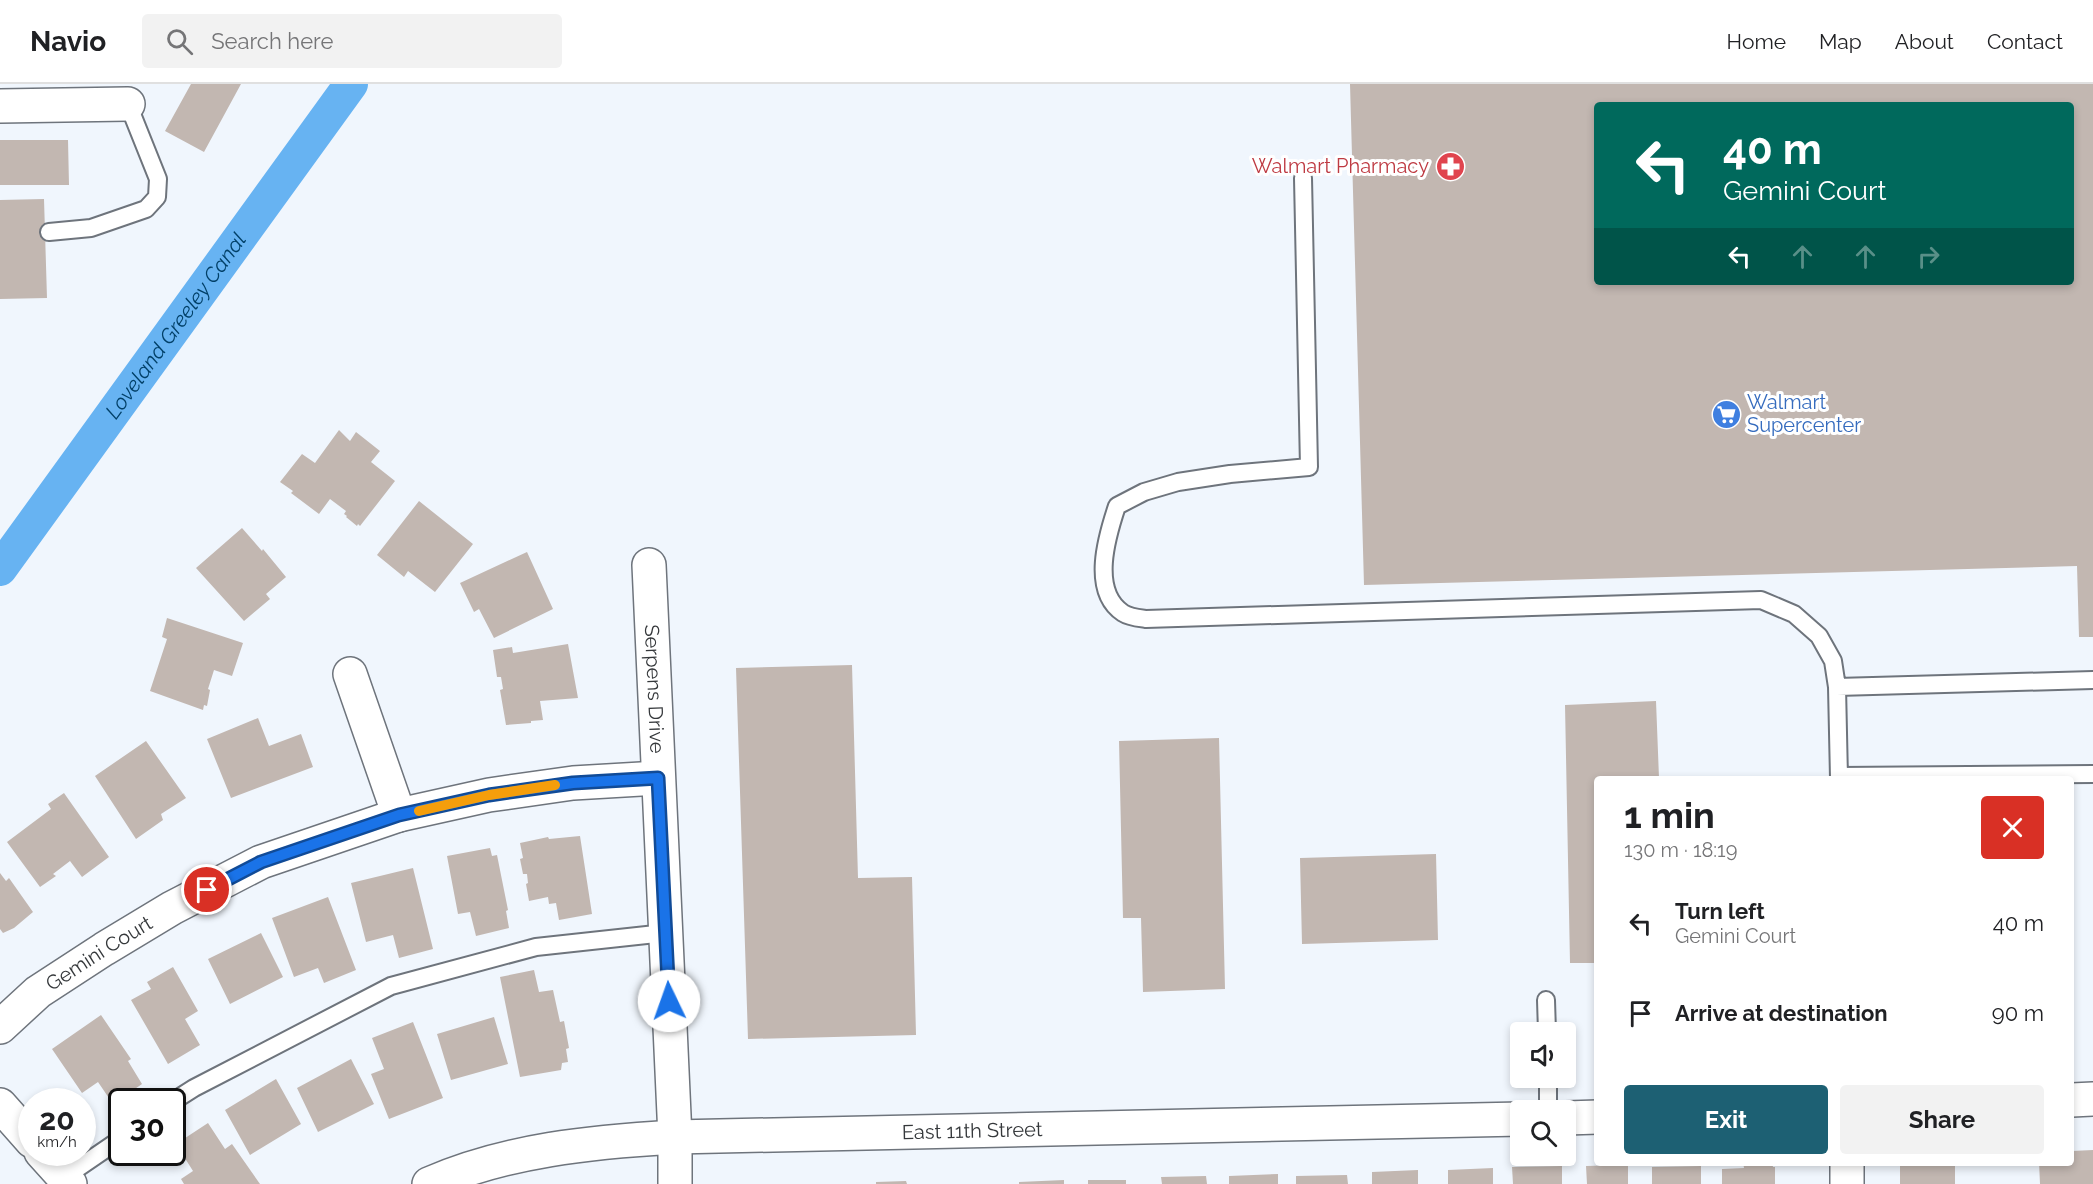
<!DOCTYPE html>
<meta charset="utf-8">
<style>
:root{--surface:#fff;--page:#f2f2f2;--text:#202124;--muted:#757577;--line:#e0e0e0;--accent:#1d6073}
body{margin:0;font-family:Raleway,sans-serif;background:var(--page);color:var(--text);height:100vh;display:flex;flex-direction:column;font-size:22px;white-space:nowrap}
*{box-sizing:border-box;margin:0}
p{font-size:20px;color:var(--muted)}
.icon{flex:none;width:33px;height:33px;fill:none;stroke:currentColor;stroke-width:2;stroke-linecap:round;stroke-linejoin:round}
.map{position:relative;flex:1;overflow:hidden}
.panel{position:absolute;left:1594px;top:692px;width:480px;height:390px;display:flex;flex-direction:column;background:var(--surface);border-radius:6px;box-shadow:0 3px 9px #0003}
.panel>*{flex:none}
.hud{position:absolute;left:1594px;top:18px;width:480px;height:183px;border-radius:6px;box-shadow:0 3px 9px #0003;background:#00695c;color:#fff;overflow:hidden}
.buttons{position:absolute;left:1510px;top:938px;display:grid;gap:12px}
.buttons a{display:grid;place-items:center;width:66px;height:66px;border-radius:6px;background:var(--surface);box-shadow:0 3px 9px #0003;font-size:30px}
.speed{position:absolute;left:18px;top:1004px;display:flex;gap:12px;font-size:30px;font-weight:700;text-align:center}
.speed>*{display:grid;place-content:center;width:78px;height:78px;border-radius:50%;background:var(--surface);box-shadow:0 3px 9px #0003;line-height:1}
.speed small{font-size:15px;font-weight:400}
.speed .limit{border:3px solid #111;border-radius:9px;background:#fff;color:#111}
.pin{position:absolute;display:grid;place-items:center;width:51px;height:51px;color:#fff;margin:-26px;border:3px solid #fff;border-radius:50%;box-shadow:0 2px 6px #0007}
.me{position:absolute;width:66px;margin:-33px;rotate:357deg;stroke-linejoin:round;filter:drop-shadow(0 0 4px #0008)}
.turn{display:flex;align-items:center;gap:21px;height:126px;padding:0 30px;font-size:27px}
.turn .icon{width:78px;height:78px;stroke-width:2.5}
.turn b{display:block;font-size:42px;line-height:51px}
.lanes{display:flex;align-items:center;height:57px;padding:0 30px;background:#0003;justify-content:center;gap:30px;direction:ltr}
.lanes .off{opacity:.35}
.round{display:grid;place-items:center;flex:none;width:63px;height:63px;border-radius:6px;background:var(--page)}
.summary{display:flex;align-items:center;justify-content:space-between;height:102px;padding:0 30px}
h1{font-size:36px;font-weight:700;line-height:45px}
.button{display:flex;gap:12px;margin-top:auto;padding:12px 30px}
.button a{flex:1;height:69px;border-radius:6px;background:var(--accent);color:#fff;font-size:24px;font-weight:700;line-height:69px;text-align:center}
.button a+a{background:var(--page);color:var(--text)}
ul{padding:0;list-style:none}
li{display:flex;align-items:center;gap:18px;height:90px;padding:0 30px}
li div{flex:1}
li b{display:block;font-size:22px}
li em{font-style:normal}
header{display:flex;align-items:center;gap:36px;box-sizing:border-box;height:84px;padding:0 30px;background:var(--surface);border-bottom:2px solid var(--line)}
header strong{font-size:28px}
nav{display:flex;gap:33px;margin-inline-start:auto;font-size:21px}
.search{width:420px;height:54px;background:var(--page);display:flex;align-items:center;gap:15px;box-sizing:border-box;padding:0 21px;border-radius:6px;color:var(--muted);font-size:22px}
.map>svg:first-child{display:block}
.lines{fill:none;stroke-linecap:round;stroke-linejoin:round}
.canal{stroke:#67b3f2;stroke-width:34}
.building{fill:#c2b7b1;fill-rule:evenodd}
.service-casing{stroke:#6e747c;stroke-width:20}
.minor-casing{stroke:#6e747c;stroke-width:36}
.service{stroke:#fff;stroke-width:16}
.minor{stroke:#fff;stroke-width:33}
.route-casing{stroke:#114b97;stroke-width:15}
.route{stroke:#1a73e8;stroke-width:10}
.slow{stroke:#f59e0b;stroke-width:10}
.labels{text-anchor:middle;stroke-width:6;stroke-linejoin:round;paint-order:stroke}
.health-label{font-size:20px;fill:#be3a42;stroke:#fff;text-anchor:end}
.shop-label{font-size:20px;fill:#366cbe;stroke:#fff;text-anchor:start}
.street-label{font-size:20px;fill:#35383b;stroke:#fff}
.water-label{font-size:21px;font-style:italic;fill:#024068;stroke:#fff}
</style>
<header>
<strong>Navio</strong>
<div class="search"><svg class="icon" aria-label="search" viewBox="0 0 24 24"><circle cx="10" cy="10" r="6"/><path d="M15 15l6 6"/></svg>Search here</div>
<nav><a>Home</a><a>Map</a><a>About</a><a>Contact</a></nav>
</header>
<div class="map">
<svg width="2093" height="1100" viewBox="0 0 2093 1100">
<rect width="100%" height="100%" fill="#f0f6fd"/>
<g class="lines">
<path class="canal" id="s1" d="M0,485L351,0"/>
</g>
<path class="building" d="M191,0H241L204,68L165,47Z
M1350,0H2093V553H2079L2077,482L1364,501ZM1598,21H2072V198H1598Z
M0,56H68L69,101H0Z
M44,115L47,214L0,215V116Z
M339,346L350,357L356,348L380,367L371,378L395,397L360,442L358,440L357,442L346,433L347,432L344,430L346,427L330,415L319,430L291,409L293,407L280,398L302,370L315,379Z
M419,417L473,460L435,508L408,487L404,493L377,471Z
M242,444L262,467L263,465L286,493L266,510L270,515L244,537L196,484Z
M527,468L553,525L494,554L479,525L474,528L460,499Z
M167,534L243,559L232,592L214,586L208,605L210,606L207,622L204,621L203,626L150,607L167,555L162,553Z
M568,560L578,614L540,617L543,636L531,637V639L506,641L500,606L503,605L501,593H497L493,566L512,563L513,569Z
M852,581L858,794L912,793L916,951L748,955L736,584Z
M1656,617L1659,694H1598V879H1570L1565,621Z
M258,634L269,662L301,650L313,683L231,714L207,655Z
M1219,654L1225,905L1143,908L1141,834H1123L1119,657Z
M146,657L186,714L161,730L163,736L136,755L95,692Z
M64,709L109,773L82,793L70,777L53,790L56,792L40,803L7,758L51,725L48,720Z
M580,752L592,830L559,836L556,819L549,820L548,813L529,817L526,800L528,799L527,790H523L520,775L523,774L520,759L548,753L549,755Z
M490,764L492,772L497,771L508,826L506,827L509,844L476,852L470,828L458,830L447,772Z
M1436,770L1438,856L1302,860L1300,774Z
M413,784L433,865L399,874L393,851L366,858L351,799Z
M0,789L6,797L9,794L33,828L14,844L3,849L0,845Z
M328,813L356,886L324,899L318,884L294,893L272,834Z
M261,849L283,893L230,920L208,875Z
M173,883L198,927L185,935L200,961L168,980L131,916L151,905L147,898Z
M534,886L539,908L553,906L560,938L564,937L569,964L566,965L568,978L562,979L561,986L520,993L500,893Z
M101,931L131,975L128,977L142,1000L113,1020L98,998L82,1009L52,965Z
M494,933L508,980L451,996L437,950Z
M413,938L443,1014L389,1035L371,990L384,985L372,954Z
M351,975L374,1020L318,1048L297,1004Z
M276,995L301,1040L250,1071L225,1026Z
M208,1039L225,1065L232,1060L260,1100H184L181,1095L193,1087L176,1060Z
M2093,1066V1100H2040L2039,1078H2072V1067Z
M1743,1078H1772L1773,1083H1775V1100H1722V1085L1744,1084Z
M1900,1078H1955V1100H1900Z
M1628,1081V1100H1587L1586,1082Z
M1562,1082V1100H1513L1512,1083Z
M1701,1082V1100H1652V1083Z
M1493,1084V1100H1448V1086Z
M1418,1086V1100H1372V1088Z
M1278,1090V1100H1229V1092Z
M1347,1091L1348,1100H1296V1092Z
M1206,1092L1207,1100H1162L1161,1093Z
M1064,1096V1100H1019V1098Z
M1088,1096H1126V1100H1088Z
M906,1097L907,1100H876V1098Z"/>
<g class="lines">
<defs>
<path id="service" d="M1303,94L1309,383L1230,390L1178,398L1144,408L1117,422C1107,452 1090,507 1123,529C1129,533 1139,534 1146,535L1761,516L1794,530L1819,552L1833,577L1837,603L1839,694
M49,148L91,144L146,125L157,113L158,95L128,20
M1837,603L2093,596
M1839,692L2093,690
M1546,916L1547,948
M1548,993V1026
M172,1018L194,1004L391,902L536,863L665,849
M59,1097L122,1054"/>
<g id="minor">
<path d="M0,22L128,20"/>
<path id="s2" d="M649,481L675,1053V1100"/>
<path d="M350,590L399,731"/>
<path id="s3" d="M0,943L38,908L104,865L172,824L261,778L399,731L489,711L573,699L658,694"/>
<path d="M2072,1016L2093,1015"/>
<path d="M0,1021L32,1057"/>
<path d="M1566,1034L1598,1033"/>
<path d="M41,1068L70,1100"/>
<path d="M1847,1078V1100"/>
<path id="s4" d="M429,1100C507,1066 591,1058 675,1053L1521,1035"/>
</g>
</defs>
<use href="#service" class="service-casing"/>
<use href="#minor" class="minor-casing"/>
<use href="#service" class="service"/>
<use href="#minor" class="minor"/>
</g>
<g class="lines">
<defs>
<path id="route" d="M207,806L261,778L399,731L489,711L573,699L658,694L669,917"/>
</defs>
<use href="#route" class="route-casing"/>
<use href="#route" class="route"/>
<path class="slow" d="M419,727L489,711L555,701"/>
</g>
<defs>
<symbol id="pharmacy-disc" viewBox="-11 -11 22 22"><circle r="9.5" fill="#e0444e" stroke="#fff"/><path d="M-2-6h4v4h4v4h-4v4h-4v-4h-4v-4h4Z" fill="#fff"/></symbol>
<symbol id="supermarket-disc" viewBox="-11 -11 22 22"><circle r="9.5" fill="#3f7fe0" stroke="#fff"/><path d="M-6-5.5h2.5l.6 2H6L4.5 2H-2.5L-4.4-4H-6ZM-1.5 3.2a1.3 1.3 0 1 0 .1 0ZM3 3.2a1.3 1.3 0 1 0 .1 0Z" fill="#fff"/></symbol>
</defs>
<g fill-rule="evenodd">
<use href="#pharmacy-disc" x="1434" y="66" width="33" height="33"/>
<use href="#supermarket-disc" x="1710" y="314" width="33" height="33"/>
</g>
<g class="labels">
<g class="health-label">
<text x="1429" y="89">Walmart Pharmacy</text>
</g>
<g class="shop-label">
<text x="1747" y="325">Walmart<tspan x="1747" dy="23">Supercenter</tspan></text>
</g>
<g class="street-label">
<text dy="7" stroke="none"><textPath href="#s2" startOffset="124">Serpens Drive</textPath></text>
<text dy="7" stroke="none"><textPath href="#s3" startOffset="124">Gemini Court</textPath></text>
<text dy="7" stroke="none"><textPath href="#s4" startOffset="549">East 11th Street</textPath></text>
</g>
<g class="water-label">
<text dy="7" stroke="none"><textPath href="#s1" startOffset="300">Loveland Greeley Canal</textPath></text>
</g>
</g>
</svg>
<div class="buttons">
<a><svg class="icon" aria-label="sound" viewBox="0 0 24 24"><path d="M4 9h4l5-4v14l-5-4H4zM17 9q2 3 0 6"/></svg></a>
<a><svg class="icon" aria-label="search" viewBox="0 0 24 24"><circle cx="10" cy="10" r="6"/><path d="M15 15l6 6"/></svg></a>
</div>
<div class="speed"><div>20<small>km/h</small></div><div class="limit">30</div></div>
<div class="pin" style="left:207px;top:806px;background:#d93025"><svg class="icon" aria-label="arrive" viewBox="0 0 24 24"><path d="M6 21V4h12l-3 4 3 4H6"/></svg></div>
<svg class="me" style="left:669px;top:917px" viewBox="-20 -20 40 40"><circle r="19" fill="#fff"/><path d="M0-13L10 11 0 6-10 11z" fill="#1a73e8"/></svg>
<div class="hud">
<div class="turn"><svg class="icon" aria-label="left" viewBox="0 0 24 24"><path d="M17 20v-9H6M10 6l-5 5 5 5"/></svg><div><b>40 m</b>Gemini Court</div></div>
<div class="lanes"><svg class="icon" aria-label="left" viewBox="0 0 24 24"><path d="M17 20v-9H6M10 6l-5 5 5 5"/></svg><svg class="icon off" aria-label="ahead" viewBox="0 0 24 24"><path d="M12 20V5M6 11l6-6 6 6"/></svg><svg class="icon off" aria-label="ahead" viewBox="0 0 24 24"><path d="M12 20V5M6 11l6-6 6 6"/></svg><svg class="icon off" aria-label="right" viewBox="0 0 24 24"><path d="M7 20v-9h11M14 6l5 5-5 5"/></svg></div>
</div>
<section class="panel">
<div class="summary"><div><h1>1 min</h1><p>130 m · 18:19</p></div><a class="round" style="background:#d93025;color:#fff"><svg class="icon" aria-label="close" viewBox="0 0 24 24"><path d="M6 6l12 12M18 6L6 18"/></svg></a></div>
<ul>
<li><svg class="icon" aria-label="left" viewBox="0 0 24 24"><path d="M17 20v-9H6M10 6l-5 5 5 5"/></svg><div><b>Turn left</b><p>Gemini Court</p></div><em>40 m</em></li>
<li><svg class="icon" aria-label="arrive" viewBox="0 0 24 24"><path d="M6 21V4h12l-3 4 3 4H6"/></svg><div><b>Arrive at destination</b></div><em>90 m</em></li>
</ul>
<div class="button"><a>Exit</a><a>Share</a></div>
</section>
</div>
